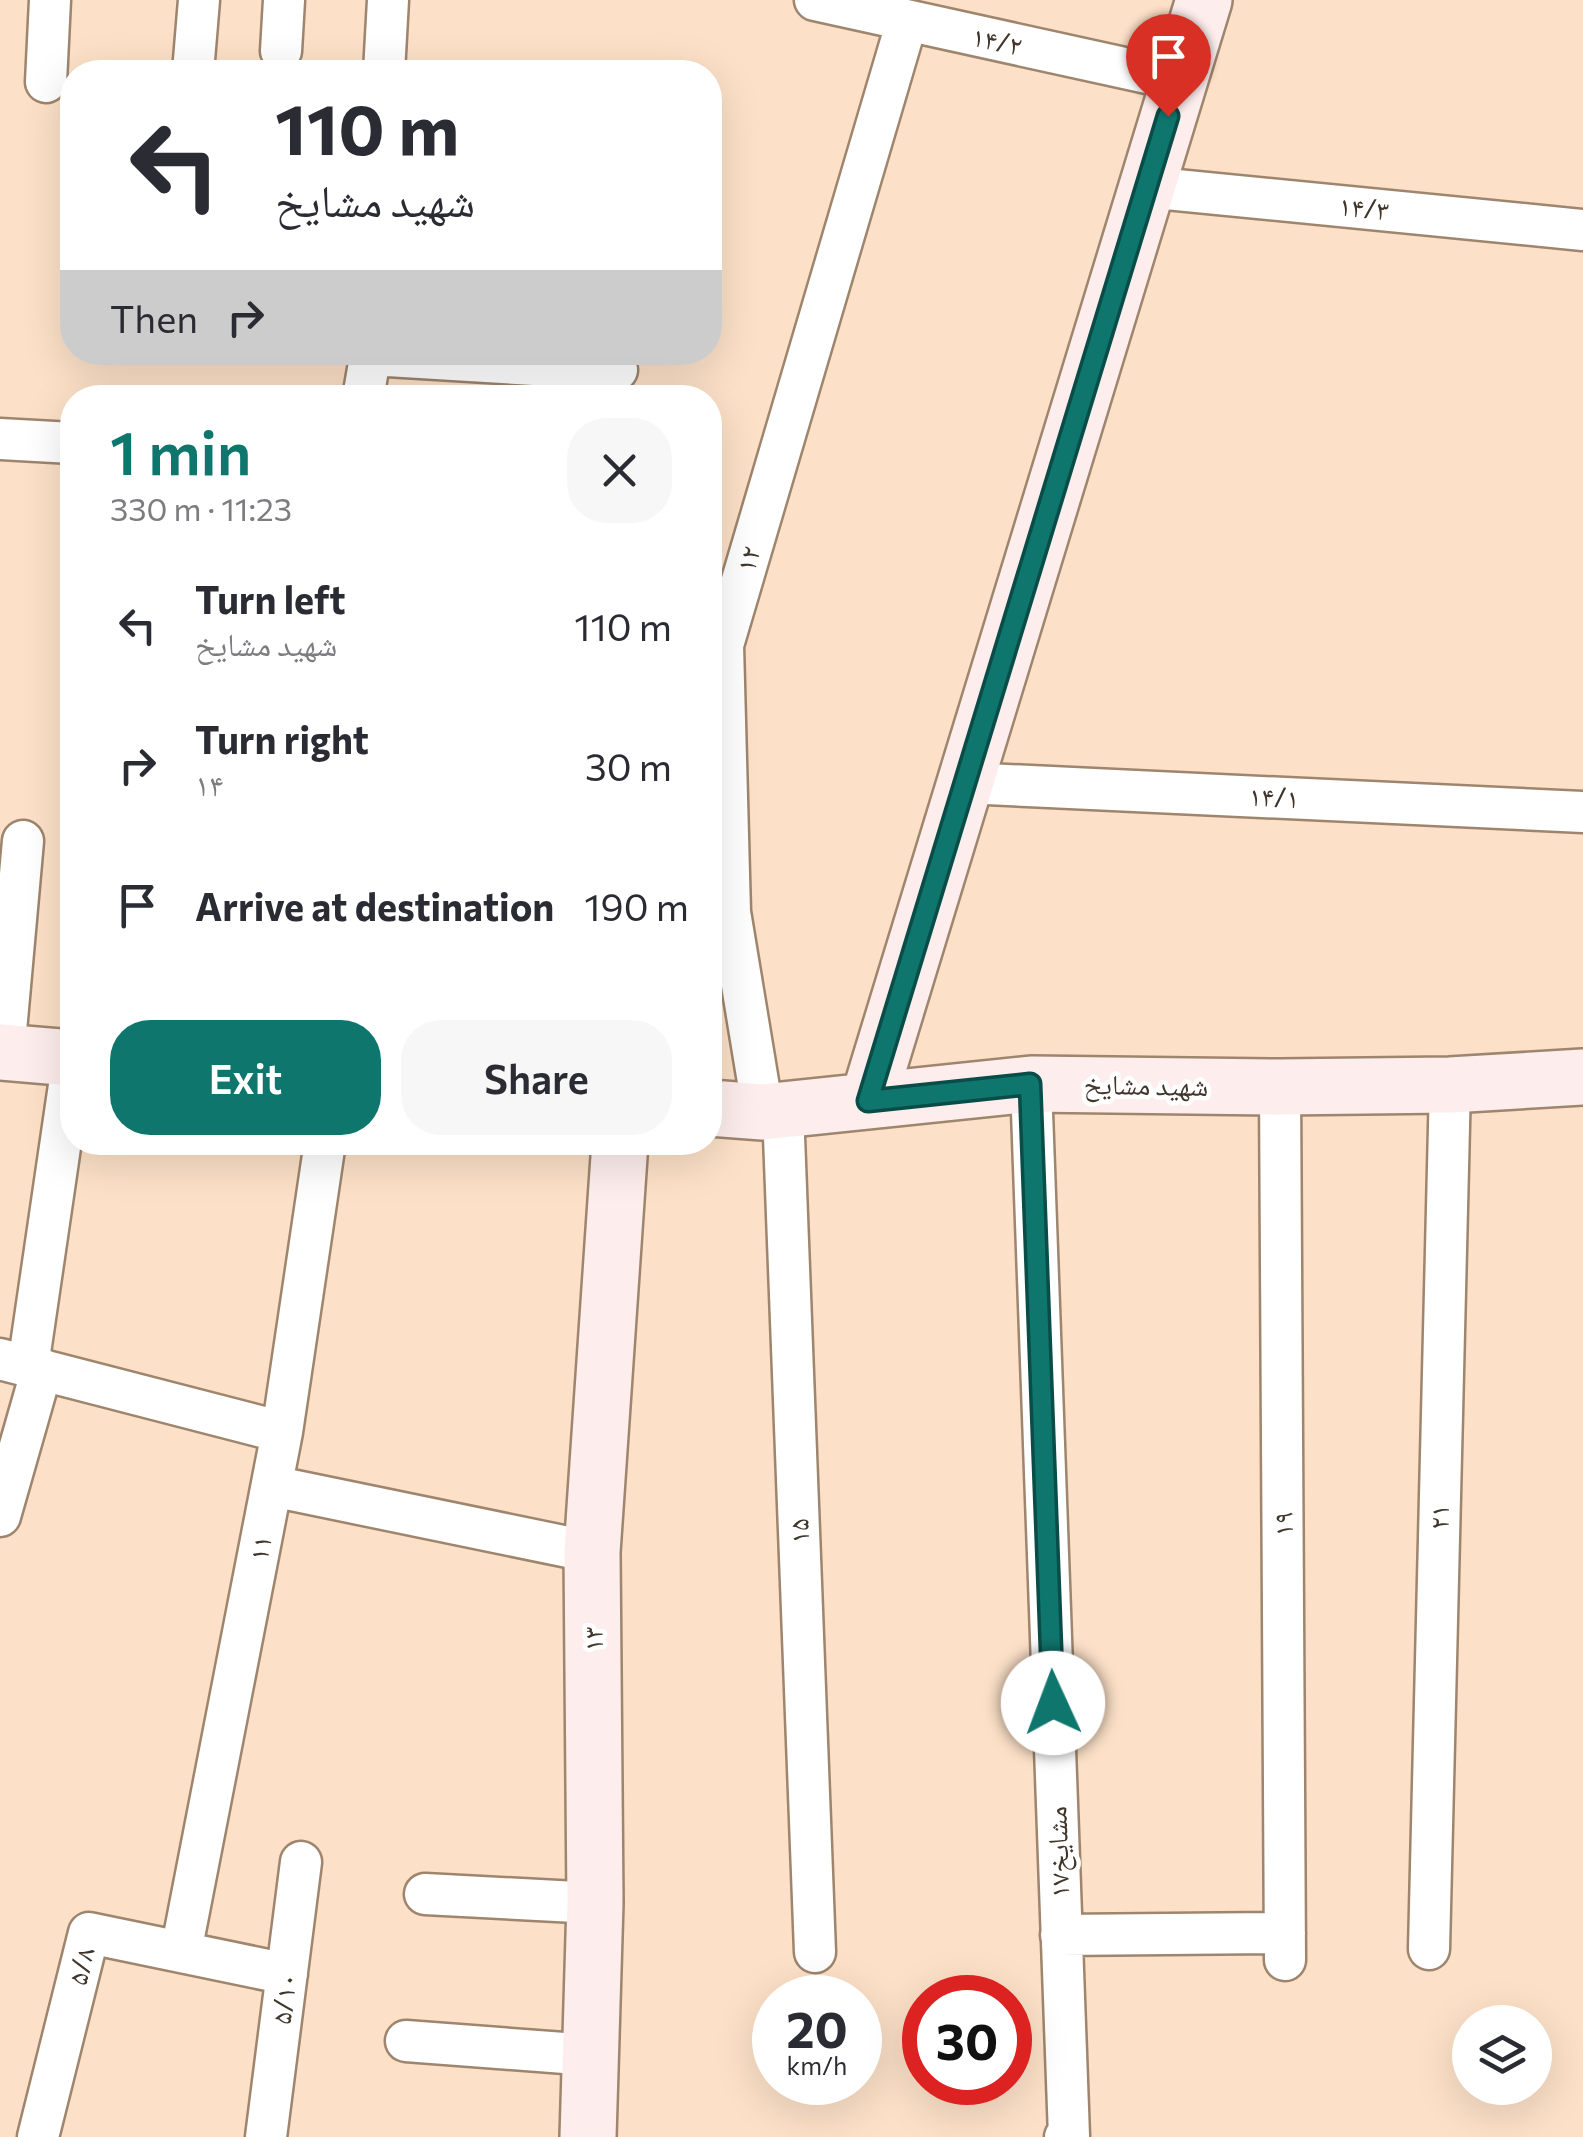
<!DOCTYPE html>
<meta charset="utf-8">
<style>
:root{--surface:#fff;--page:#f7f7f7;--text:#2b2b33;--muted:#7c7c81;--accent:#0f766e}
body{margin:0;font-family:Commissioner,"Noto Naskh Arabic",sans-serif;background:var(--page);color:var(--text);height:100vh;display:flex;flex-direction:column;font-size:38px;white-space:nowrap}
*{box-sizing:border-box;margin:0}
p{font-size:32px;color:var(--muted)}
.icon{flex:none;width:55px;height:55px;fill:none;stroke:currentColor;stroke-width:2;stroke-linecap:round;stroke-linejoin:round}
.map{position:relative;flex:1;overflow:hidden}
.side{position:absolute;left:60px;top:385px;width:662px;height:770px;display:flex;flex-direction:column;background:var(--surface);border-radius:40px;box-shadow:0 10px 40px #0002}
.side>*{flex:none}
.top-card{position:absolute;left:60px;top:60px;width:662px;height:305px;border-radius:40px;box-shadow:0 10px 40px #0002;background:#fff;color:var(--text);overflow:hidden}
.buttons{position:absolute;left:1452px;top:2005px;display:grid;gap:20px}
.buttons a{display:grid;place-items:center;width:100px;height:100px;border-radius:50%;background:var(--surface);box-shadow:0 10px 40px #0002;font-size:50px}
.speed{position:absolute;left:752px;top:1975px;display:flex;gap:20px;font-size:50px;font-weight:700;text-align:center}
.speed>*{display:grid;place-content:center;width:130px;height:130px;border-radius:50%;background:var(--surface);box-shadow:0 10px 40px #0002;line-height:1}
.speed small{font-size:25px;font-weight:400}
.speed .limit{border:15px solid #d22;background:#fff;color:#111}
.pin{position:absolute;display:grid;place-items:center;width:85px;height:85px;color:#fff;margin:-102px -42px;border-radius:50% 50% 50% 0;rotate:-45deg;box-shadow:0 0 10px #0007}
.pin .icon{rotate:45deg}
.me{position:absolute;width:110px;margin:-55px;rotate:358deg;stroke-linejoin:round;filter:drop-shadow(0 0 8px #0008)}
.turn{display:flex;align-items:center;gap:35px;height:210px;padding:0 50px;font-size:45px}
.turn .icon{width:130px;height:130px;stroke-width:2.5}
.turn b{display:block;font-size:70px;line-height:85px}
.then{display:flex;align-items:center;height:95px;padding:0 50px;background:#0003;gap:20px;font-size:38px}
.round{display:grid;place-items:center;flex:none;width:105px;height:105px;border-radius:40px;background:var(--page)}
.summary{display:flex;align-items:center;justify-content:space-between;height:170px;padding:0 50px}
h1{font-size:60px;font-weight:600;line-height:75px;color:var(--accent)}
.button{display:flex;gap:20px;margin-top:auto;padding:20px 50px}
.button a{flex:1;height:115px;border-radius:40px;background:var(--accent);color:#fff;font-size:40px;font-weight:600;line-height:115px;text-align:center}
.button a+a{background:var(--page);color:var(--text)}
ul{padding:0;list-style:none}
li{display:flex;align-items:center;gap:30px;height:140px;padding:0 50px}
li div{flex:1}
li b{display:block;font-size:38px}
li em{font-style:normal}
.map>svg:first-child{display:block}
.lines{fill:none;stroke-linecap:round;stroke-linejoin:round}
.street-casing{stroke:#9e856d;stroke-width:45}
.secondary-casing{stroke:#9e856d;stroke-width:60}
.street{stroke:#fff;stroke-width:40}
.secondary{stroke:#fdeeed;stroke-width:55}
.route-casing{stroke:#0a4d48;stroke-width:25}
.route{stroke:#0f766e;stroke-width:18}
.labels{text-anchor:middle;stroke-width:9;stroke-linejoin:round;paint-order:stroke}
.street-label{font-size:28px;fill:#40352b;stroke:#fff}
</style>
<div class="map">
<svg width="1583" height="2137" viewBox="0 0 1583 2137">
<rect width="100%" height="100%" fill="#fce0c7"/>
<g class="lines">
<defs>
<path id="street" d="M815,0L1179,80
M281,51L284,0
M193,72L199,0
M384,72L388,0
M46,82L50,0
M1146,187L1583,230
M371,355L617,370
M363,398L371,352
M0,439L72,443
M965,783L1583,812
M4,1053L23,841
M1031,1084L1069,2136L1065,2137
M1280,1087L1285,1960
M783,1110L815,1952
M763,1112L730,912L723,645L907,21
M0,1359L282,1432
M28,1366L72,1065
M272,1486L592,1552
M0,1516L42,1369
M425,1894L595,1903
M1061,1935L1285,1933
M1429,1949L1450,1085
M181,1952L282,1432L325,1142
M406,2041L591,2055
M38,2137L89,1933L287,1974
M266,2137L301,1862"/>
<path id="secondary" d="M0,1052L72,1058
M868,1101L1204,0
M710,1108L763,1112L1031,1084L1280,1087L1450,1085L1583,1077
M588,2137L595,1903L592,1552L620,1142"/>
</defs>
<use href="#street" class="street-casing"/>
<use href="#secondary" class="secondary-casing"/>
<use href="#street" class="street"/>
<use href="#secondary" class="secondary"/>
</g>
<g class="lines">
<defs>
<path id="route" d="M1053,1703L1030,1084L868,1101L1168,116"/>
</defs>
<use href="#route" class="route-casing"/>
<use href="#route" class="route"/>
</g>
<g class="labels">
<g class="street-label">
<text transform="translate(997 41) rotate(12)" y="10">۱۴/۲</text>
<text transform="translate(1364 208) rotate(6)" y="10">۱۴/۳</text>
<text transform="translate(748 559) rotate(-74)" y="10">۱۲</text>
<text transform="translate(1274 797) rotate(3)" y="10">۱۴/۱</text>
<text transform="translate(1146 1085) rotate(1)" y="10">شهید مشایخ</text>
<text transform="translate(1439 1517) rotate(-89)" y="10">۲۱</text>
<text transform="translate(1283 1524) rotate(-90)" y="10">۱۹</text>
<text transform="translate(799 1531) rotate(-92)" y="10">۱۵</text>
<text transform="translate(260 1548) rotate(-79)" y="10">۱۱</text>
<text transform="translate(593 1639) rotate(-90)" y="10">۱۳</text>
<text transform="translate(1058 1852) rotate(-92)" y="10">۱۷مشایخ</text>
<text transform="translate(81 1966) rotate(-76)" y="10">۵/۸</text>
<text transform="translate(284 1999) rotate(-83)" y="10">۵/۱۰</text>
</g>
</g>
</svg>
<div class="buttons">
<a><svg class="icon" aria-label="layers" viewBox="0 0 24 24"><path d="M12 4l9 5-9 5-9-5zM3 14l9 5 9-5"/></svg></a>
</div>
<div class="speed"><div>20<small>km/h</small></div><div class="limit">30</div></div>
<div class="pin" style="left:1168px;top:116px;background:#d93025"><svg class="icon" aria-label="arrive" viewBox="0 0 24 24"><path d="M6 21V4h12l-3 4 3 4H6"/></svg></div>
<svg class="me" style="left:1053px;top:1703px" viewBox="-20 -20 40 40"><circle r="19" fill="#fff"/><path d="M0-13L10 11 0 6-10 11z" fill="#0f766e"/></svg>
<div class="top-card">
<div class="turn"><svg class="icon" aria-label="left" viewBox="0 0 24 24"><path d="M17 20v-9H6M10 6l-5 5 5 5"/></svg><div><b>110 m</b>شهید مشایخ</div></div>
<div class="then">Then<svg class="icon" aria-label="right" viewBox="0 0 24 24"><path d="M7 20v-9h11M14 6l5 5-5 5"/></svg></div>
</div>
<section class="side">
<div class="summary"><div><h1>1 min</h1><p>330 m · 11:23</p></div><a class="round"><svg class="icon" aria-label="close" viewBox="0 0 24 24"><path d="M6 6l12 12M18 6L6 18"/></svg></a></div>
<ul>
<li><svg class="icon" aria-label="left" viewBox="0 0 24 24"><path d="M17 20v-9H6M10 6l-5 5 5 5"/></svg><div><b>Turn left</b><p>شهید مشایخ</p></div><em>110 m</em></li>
<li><svg class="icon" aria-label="right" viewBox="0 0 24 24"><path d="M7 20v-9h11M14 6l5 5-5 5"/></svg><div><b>Turn right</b><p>۱۴</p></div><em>30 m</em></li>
<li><svg class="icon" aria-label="arrive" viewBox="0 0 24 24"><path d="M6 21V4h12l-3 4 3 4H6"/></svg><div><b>Arrive at destination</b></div><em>190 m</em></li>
</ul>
<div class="button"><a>Exit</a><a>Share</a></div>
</section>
</div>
